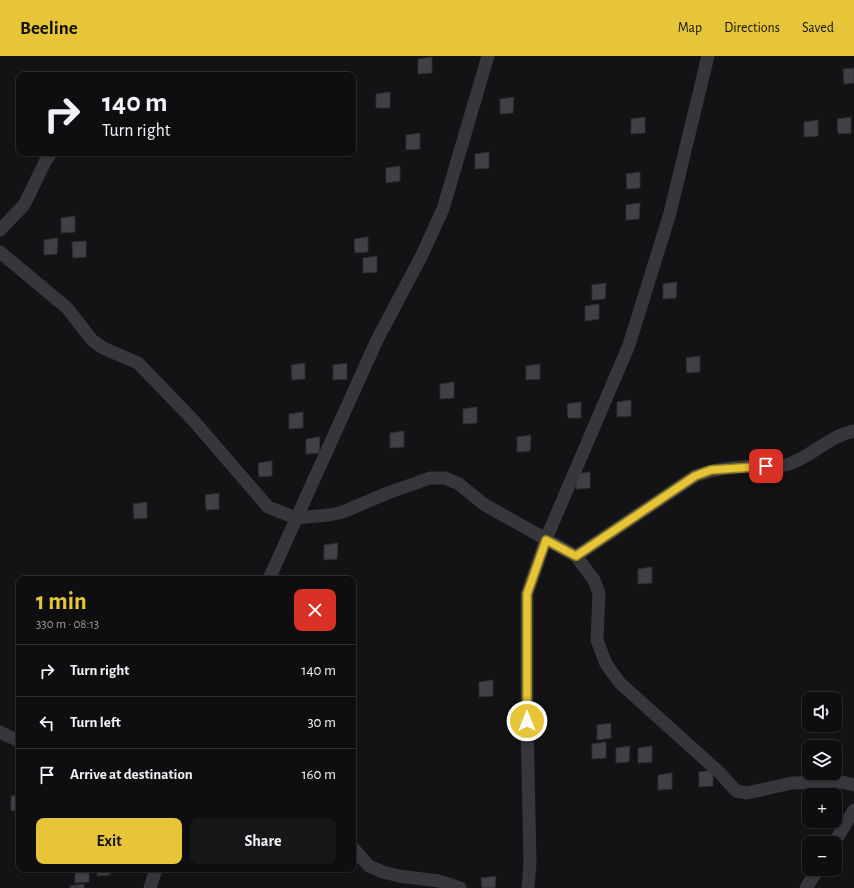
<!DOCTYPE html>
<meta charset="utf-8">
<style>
:root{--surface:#0e0e10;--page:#171719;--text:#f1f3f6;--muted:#9b9c9f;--line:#2e2e30;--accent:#e7c539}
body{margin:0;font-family:"Alegreya Sans",sans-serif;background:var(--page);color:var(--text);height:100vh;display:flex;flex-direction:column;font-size:15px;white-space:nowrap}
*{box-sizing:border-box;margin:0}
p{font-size:13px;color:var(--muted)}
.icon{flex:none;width:22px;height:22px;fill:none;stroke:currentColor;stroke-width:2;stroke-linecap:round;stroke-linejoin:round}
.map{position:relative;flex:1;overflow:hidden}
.sheet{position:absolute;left:16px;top:520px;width:340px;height:296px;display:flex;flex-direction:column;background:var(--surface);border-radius:8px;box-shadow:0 1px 3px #0004,0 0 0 1px var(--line)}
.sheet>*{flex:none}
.guide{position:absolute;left:16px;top:16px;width:340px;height:84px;border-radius:8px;box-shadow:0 1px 3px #0004,0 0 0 1px var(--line);background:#0e0e10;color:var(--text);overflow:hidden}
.fabs{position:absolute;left:802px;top:636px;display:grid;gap:8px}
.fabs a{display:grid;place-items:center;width:40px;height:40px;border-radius:8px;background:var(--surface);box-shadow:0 1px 3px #0004,0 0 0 1px var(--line);font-size:20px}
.pin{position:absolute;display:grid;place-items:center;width:34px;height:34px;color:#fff;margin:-17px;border-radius:8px;box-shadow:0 2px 6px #0006}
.me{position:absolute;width:44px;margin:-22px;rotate:0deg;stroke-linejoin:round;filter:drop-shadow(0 0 3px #0008)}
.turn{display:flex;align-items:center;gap:14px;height:84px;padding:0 20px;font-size:18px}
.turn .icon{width:52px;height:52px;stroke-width:2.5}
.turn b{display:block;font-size:28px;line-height:34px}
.round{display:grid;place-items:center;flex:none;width:42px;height:42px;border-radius:8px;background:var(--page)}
.headline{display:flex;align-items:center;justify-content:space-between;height:68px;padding:0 20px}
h1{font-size:24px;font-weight:700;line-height:30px;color:var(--accent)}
.action{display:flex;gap:8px;margin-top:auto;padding:8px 20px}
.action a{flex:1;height:46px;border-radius:8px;background:var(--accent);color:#111;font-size:16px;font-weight:700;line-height:46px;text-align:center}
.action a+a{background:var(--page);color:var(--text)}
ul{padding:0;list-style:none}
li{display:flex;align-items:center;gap:12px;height:52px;padding:0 20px;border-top:1px solid var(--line)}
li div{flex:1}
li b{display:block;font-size:15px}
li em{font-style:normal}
header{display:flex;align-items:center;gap:24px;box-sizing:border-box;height:56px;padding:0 20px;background:var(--accent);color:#111}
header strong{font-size:19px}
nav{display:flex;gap:22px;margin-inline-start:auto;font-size:14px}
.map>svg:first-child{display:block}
.building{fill:#404045;stroke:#2e2d31}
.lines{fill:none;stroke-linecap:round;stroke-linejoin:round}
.minor{stroke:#36363b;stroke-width:13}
.route-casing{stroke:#968025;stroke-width:10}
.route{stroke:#e7c539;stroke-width:7}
</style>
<header>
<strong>Beeline</strong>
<nav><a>Map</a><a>Directions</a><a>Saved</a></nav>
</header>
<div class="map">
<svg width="854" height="832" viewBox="0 0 854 832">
<rect width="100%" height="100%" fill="#131315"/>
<path class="building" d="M432,1V17L418,18V3Z
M854,12V27L844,28L843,13Z
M390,36V52H376V38Z
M514,41L513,57L500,58V43Z
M645,61V77L631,78V63Z
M851,61V77L838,78L837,63Z
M818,64V80L804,81V66Z
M420,77V93L406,94V79Z
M489,96V112L475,113V98Z
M400,110V125L386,127V112Z
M640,116V132L627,133L626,118Z
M640,147L639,163L626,164V149Z
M75,160V176L61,177V162Z
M368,181V196L355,197L354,183Z
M58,182L57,198L44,199V184Z
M86,185V201L73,202L72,186Z
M377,200V216L363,217V202Z
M677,226L676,242L663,243V228Z
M606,227L605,243L592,244V229Z
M599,248V263L585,265V250Z
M700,300V316L687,317L686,302Z
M305,307V323L292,324L291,309Z
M347,307V323L333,324V309Z
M540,308V323L526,324V310Z
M454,326V342L440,343V328Z
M631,344V360L617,361V346Z
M581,346V362H568L567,348Z
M477,351V367L463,368V353Z
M303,356V372L289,373V358Z
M404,375V391L390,392V377Z
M531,379L530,395L517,396V381Z
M320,381L319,397L306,398V383Z
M272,405V420L259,421L258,407Z
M590,416V432L576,433V418Z
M219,437V453L206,454L205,439Z
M147,446V462L134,463L133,448Z
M338,487L337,503L324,504V489Z
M652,511V527L638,528V513Z
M493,624V640L479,641V626Z
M611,667V682L597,684V669Z
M606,686V702L592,703V688Z
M630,690L629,706L616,707V692Z
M652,690V706L638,707V692Z
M713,714V730L699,731V716Z
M672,717V733L658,734V719Z
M19,739V754L11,755V740Z
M75,813H89V826L75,827Z
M97,813H110V819L97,820Z
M336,813H349V814L336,815Z
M496,820L495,832H482L481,822Z
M84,828V832H70V830Z"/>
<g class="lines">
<path class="minor" d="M0,174L24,149L46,104L51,97
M0,196L67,252L92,284L103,292L138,307L193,364L268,451L296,462L329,459L343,456L385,438L430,422H445L459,428L485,449L576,500
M854,375C828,380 811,402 786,409C778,411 767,410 758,410C736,411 716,412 695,420L576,500L594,524L599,537L597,584L606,608L620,627L720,717L736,735L747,737L792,727L842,726L854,729
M269,523L377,284L422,199L443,153L488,0
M0,676L19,685
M834,787L854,754
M353,792L369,810L383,816L399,820L439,825L460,832
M150,832L156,813
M528,832L530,807L527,665V538L546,483L629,289L670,157L708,0
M806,832L818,813"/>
</g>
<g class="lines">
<defs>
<path id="route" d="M527,665V538L546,484L576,500L695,420L711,414L766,410"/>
</defs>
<use href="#route" class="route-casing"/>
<use href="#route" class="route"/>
</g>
</svg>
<div class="fabs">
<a><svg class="icon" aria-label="sound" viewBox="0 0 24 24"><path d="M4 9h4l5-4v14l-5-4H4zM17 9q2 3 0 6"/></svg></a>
<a><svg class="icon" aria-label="layers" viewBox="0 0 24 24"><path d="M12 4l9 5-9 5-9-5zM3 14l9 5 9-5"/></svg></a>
<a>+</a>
<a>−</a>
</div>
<div class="pin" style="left:766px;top:410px;background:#d93025"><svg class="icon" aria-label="arrive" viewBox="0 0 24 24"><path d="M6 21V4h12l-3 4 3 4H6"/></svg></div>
<svg class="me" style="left:527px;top:665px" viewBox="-20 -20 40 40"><circle r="17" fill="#e7c539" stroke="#fff" stroke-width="3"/><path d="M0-11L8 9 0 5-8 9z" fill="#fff"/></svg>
<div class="guide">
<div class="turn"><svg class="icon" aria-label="right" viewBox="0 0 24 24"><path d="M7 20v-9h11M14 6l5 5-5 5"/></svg><div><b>140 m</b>Turn right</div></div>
</div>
<section class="sheet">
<div class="headline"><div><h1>1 min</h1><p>330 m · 08:13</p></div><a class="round" style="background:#d93025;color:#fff"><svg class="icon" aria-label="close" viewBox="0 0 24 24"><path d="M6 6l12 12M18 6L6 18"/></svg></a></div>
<ul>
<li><svg class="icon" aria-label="right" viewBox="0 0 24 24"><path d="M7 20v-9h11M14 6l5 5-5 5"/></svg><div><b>Turn right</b></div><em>140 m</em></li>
<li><svg class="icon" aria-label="left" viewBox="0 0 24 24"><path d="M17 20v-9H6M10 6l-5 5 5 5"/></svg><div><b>Turn left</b></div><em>30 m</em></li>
<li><svg class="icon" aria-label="arrive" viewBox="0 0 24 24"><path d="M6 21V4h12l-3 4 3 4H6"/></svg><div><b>Arrive at destination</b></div><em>160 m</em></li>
</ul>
<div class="action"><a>Exit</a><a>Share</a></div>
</section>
</div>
